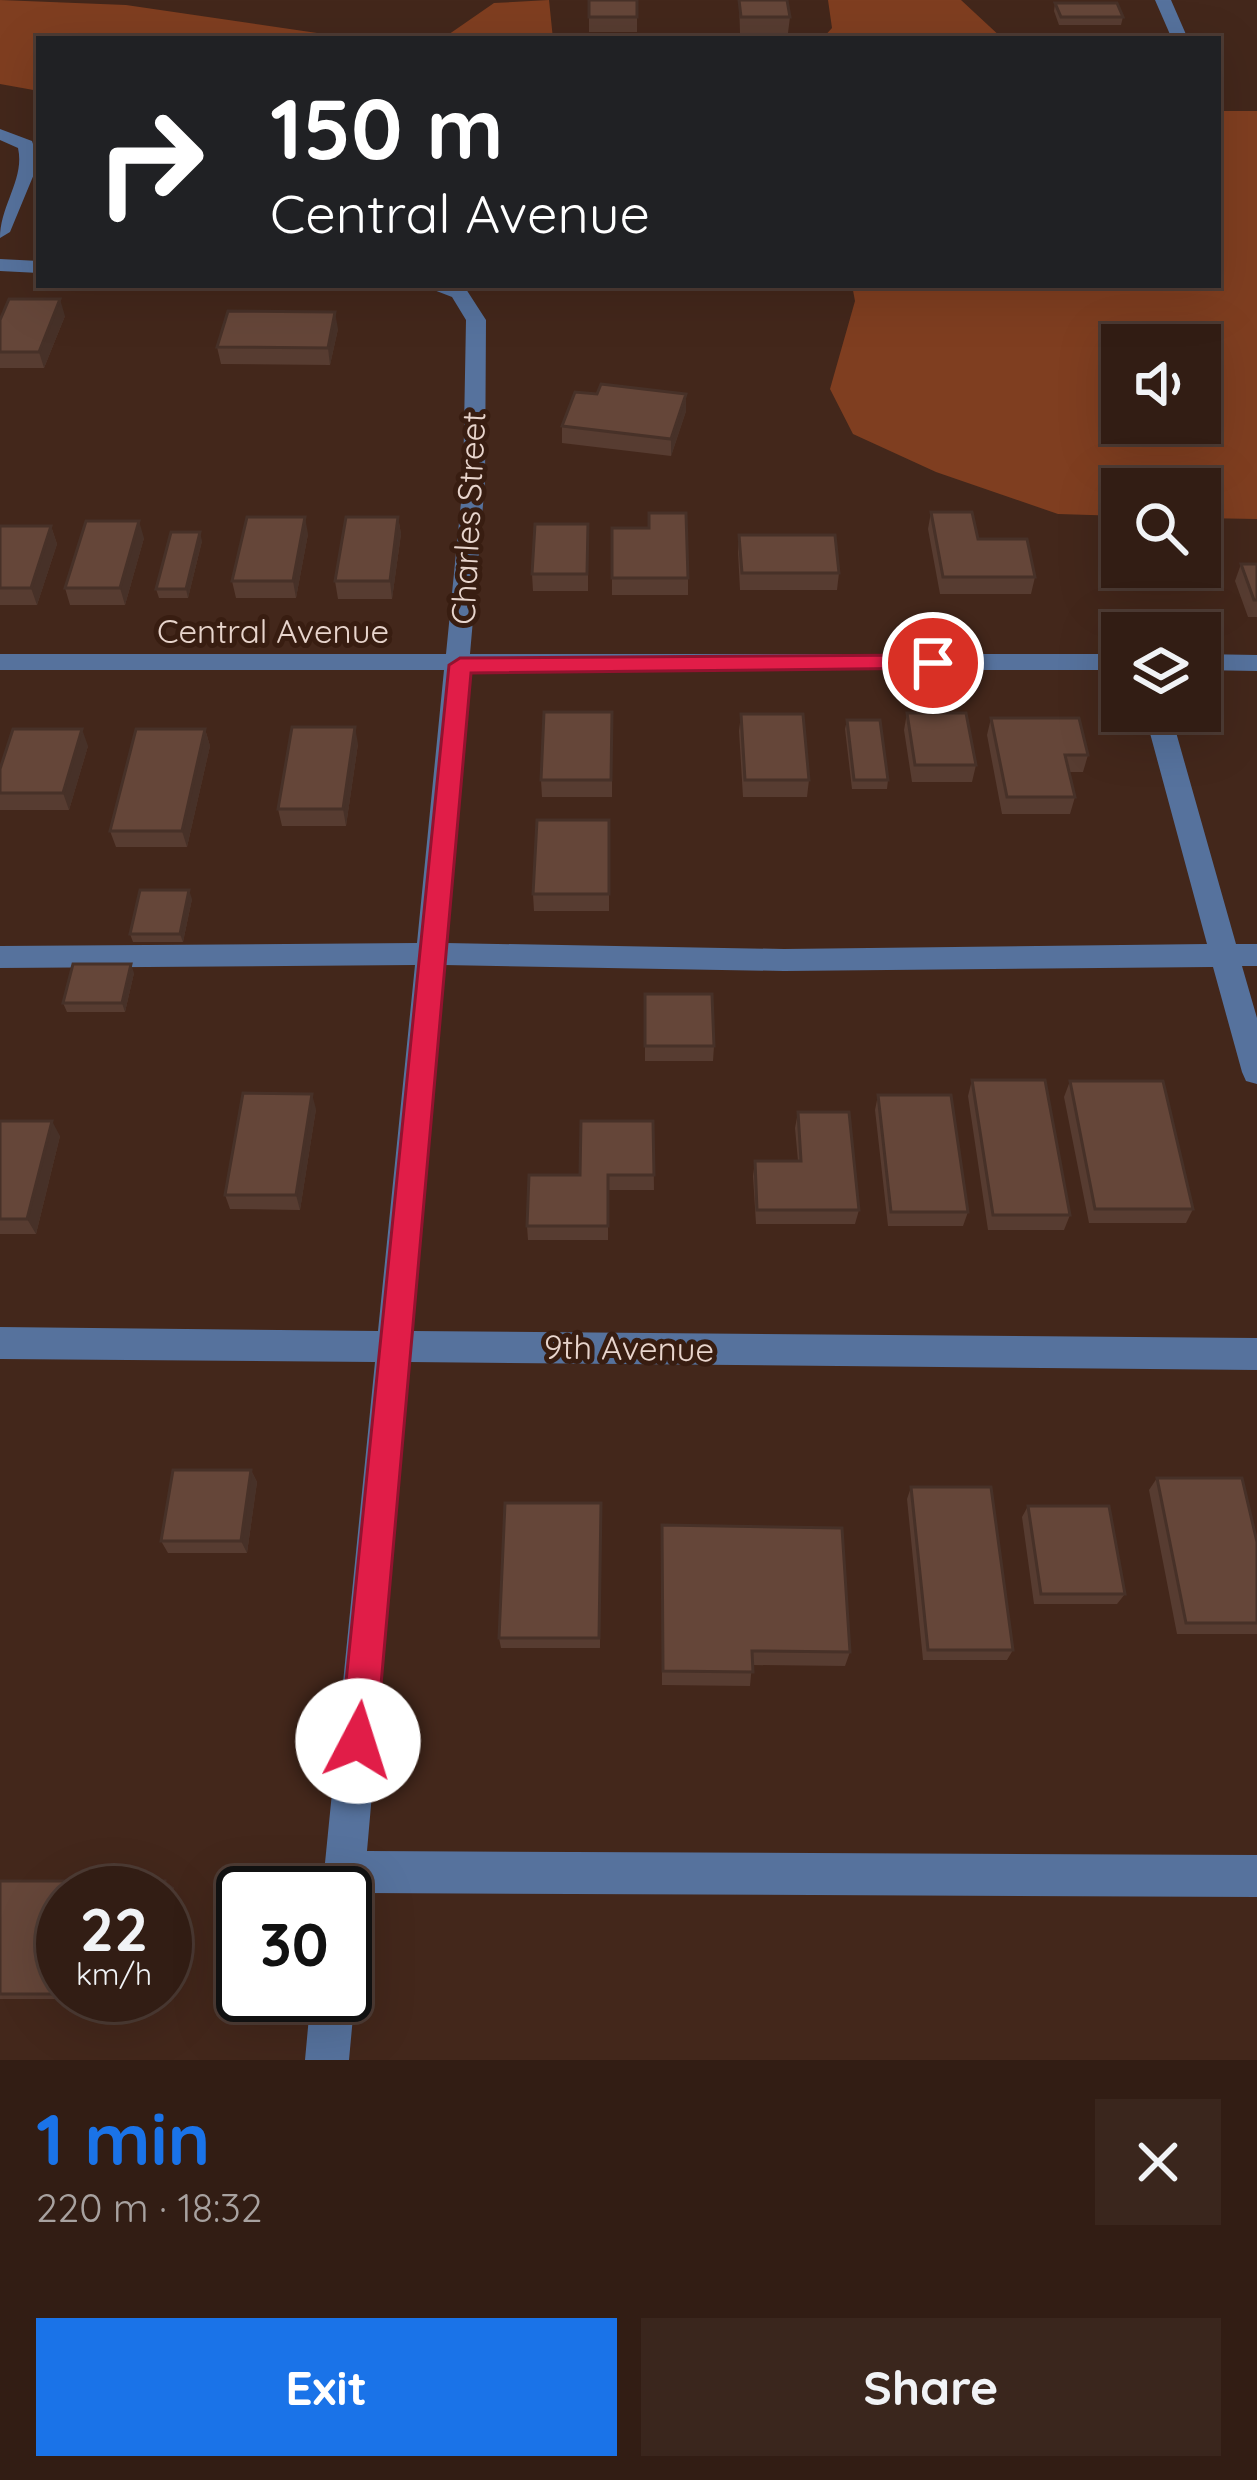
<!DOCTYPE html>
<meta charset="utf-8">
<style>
:root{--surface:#321d14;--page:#3a261d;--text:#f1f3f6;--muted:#a8a2a0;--line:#4d3b34;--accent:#1a73e8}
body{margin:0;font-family:Quicksand,sans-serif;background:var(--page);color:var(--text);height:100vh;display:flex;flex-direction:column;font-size:45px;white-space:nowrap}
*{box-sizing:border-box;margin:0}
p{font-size:39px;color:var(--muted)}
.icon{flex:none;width:66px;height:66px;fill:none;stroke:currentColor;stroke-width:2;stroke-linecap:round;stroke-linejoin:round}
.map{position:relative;height:2060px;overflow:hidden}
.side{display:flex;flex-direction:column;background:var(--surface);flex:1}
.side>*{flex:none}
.banner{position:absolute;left:36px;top:36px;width:1185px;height:252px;border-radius:0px;box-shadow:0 12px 48px #0002,0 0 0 3px var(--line);background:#202124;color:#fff;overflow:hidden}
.fabs{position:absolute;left:1101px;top:324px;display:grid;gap:24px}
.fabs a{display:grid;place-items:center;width:120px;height:120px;border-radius:0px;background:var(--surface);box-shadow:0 12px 48px #0002,0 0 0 3px var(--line);font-size:60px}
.speed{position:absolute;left:36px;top:1866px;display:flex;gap:24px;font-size:60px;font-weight:700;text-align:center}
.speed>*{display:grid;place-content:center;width:156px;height:156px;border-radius:50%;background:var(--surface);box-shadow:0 12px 48px #0002,0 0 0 3px var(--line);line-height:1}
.speed small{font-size:30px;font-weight:400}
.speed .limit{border:6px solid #111;border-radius:18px;background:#fff;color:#111}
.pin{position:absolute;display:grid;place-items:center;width:102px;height:102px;color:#fff;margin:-51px;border:6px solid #fff;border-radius:50%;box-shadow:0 3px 12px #0007}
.me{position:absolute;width:132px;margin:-66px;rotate:5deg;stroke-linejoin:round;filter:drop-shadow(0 0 9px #0008)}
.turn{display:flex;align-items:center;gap:42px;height:252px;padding:0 36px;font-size:54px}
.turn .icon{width:156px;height:156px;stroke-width:2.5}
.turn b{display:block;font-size:84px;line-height:102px}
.round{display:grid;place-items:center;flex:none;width:126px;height:126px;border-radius:0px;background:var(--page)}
.headline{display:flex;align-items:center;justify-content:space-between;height:204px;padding:0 36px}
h1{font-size:72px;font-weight:700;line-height:90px;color:var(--accent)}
.primary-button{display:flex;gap:24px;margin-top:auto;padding:24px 36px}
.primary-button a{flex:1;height:138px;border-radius:0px;background:var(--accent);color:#fff;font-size:48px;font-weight:700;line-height:138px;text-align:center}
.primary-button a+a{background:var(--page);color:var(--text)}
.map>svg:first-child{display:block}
.green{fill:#7f3e20;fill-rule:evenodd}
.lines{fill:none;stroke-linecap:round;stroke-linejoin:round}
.minor{fill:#56729d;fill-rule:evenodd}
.wall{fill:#573c31}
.shaded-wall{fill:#473128}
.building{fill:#654639;stroke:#473128;stroke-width:3}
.route{fill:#e11d48;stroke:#92132f;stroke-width:3}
.labels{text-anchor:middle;stroke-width:10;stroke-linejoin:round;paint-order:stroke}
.street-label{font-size:33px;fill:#e8d5cd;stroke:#381d11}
</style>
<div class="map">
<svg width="1257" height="2060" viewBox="0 0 1257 2060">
<rect width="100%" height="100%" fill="#43271b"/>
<path class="green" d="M0,0L126,5L358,39H39V91L0,84Z
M549,0L553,39H442L494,3Z
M828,0H961L1003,39H822L832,28Z
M1218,111H1257V519L1200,518V489H1122V516L1058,514L936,472L853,434L830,389L855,301L852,285H1218ZM1122,345H1200V423H1122Z"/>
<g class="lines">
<path class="minor" d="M1155,0H1171L1188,39H1172Z
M0,129L32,141L39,162L10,232L0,238C0,205 25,179 18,148L0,140Z
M0,259L39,261V273L0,271Z
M421,285L466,289L486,320L485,482L470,654H1122V670H469L446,943L784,949L1207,944L1144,711H1170L1236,944H1257V966H1242L1257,1018V1084L1246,1081L1242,1072L1213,967L784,971L444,965L412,1331L1257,1338V1370L410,1362L367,1851L1257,1855V1897L364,1893L358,1908L345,1913V1893H322L375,1362L0,1359V1327L378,1331L415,965L0,968V946L417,943L444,670H0V654H446L463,482L466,320L452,297Z
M1200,654L1257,655V671L1200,670Z
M345,1978L355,1995L349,2060H305L311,1995H345Z"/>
</g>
<path class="wall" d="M589,0H637V32H589Z
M739,0L790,17L788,33H740Z
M1055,3L1123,17L1121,25H1059L1054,11Z
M65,316L44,368H0V320Z
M338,329L330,365L221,364L217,347Z
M686,411L671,456L562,443V426Z
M931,512L1035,577L1031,594H940L928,529Z
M398,517L401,534L392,599H338L335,581Z
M588,524V591H533L532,574Z
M0,526H51L57,544L37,605H0Z
M612,528H649L688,578V595H612Z
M308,534L296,598H236L232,581Z
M739,535L839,573L837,590H740L738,552Z
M144,538L125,605H70L65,588Z
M202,541L188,598H159L156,589Z
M1241,564H1257V617H1248L1235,581Z
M612,712V797H542L541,780Z
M907,713L976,765L972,782H912L904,730Z
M741,714L809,780L807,797H743L739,731Z
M991,718L1088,755L1083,772H1069L1075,797L1070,814H1002L987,735Z
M847,720L888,780L887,789H852L845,729Z
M205,729L210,746L187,847H116L110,831Z
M358,744L346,826H282L278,809Z
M88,746L69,810H0V769Z
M609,820V911H534L533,894Z
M192,899L183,942H133L130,934Z
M134,973L125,1012H67L63,1003Z
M645,994L714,1046L713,1061H645Z
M972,1080L1070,1215L1064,1230H988L968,1096Z
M1070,1081L1193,1209L1186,1223H1089L1064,1097Z
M878,1095L968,1212L963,1226H888L875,1110Z
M316,1109L300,1210L230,1209L225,1195Z
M798,1112L859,1210L855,1224H756L753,1176L755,1161H798L795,1128Z
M0,1121L60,1136L36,1234H0Z
M653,1121L654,1190H608V1240H528L527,1226L580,1175Z
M251,1470L257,1482L247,1553H168L161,1541Z
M1157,1478L1257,1542V1634H1177L1149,1490Z
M911,1487L1013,1650L1007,1660H923L907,1499Z
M601,1503L600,1648H501L499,1638Z
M1028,1506L1125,1594L1117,1604H1034L1022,1517Z
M662,1541L850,1652L845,1666L752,1665L750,1686L662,1685Z
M0,1881H165L174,1888L165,1945V1893H63V1995H158L157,1999H0Z"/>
<path class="shaded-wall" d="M60,299L65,316L44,368L39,352Z
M335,312L338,329L330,365L328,348Z
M686,394V411L671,456V439Z
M305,517L308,534L296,598L293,581Z
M398,517L401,534L392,599L390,581Z
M139,521L144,538L125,605L120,588Z
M51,526L57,544L37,605L31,588Z
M200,532L202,541L188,598L186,589Z
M355,727L358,744L346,826L343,809Z
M82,729L88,746L69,810L63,793Z
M205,729L210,746L187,847L182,831Z
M189,890L192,899L183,942L180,934Z
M131,964L134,973L125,1012L122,1003Z
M312,1094L316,1109L300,1210L296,1195Z
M52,1121L60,1136L36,1234L27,1219Z
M251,1470L257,1482L247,1553L241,1541Z
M165,1881L174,1888L165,1945L164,1893Z"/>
<path class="building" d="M589,0H637V17H589Z
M739,0H787L790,17H741Z
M1055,3H1117L1123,17H1061Z
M9,299H60L39,352H0V320Z
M228,311L335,312L328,348L217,347Z
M601,384L686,394L671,439L562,426L575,392L597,394Z
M931,512H972L978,539H1027L1035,577H943Z
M649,513H686L688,578H612V528H649Z
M247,517H305L293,581H232Z
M346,517H398L390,581H335Z
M86,521H139L120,588H65Z
M535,524H588L587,574H532Z
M0,526H51L31,588H0Z
M171,532H200L186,589H156Z
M739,535H835L839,573H742Z
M1241,564H1257V600H1254Z
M544,712H612L611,780H541Z
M907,713H966L976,765H915Z
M741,714H803L809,780H745Z
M991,718H1079L1088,755H1065L1075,797H1007Z
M847,720H880L888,780H854Z
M292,727H355L343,809H278Z
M13,729H82L63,793H0V769Z
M136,729H205L182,831H110Z
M537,820H609V894H533Z
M140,890H189L180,934H130Z
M73,964H131L122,1003H63Z
M645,994H712L714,1046H645Z
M972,1080H1045L1070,1215H993Z
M1070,1081H1163L1193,1209H1095Z
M243,1093L312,1094L296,1195H225Z
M878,1095H951L968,1212H891Z
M798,1112H849L859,1210H757L755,1161H801Z
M0,1121H52L27,1219H0Z
M581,1121H653L654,1175H608V1226H527L529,1175H580Z
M173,1470H251L241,1541H161Z
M1157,1478H1242L1257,1542V1623H1186Z
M911,1487H991L1013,1650H928Z
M505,1503H601L599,1638H499Z
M1028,1506H1109L1125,1594H1041Z
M662,1525L842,1528L850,1652L752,1651L753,1672L663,1671Z
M0,1881H165L164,1893H63V1994H0Z"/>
<path class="route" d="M933,655L941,658V668L471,673L376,1741L370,1753L358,1759L345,1753L340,1741L449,665L460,658Z"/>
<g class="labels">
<g class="street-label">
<text transform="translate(468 518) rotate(-87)" y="12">Charles Street</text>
<text x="273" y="643">Central Avenue</text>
<text transform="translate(629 1348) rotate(1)" y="12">9th Avenue</text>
</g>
</g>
</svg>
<div class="fabs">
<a><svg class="icon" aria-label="sound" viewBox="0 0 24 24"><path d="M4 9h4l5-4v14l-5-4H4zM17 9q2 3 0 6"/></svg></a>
<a><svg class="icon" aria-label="search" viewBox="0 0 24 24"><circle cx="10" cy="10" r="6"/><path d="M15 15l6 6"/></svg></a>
<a><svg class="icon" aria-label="layers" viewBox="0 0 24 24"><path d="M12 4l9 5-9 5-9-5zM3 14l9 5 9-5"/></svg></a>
</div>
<div class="speed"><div>22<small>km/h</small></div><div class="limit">30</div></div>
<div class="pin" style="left:933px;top:663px;background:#d93025"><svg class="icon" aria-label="arrive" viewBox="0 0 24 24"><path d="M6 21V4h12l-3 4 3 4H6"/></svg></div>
<svg class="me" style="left:358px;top:1741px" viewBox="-20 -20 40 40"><circle r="19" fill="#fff"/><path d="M0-13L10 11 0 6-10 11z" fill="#e11d48"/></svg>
<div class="banner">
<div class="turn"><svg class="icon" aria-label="right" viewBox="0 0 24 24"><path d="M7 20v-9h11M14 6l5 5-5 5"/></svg><div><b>150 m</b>Central Avenue</div></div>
</div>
</div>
<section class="side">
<div class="headline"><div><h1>1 min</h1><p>220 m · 18:32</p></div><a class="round"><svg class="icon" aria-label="close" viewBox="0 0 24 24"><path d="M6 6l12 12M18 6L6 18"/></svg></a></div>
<div class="primary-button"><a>Exit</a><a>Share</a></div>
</section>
